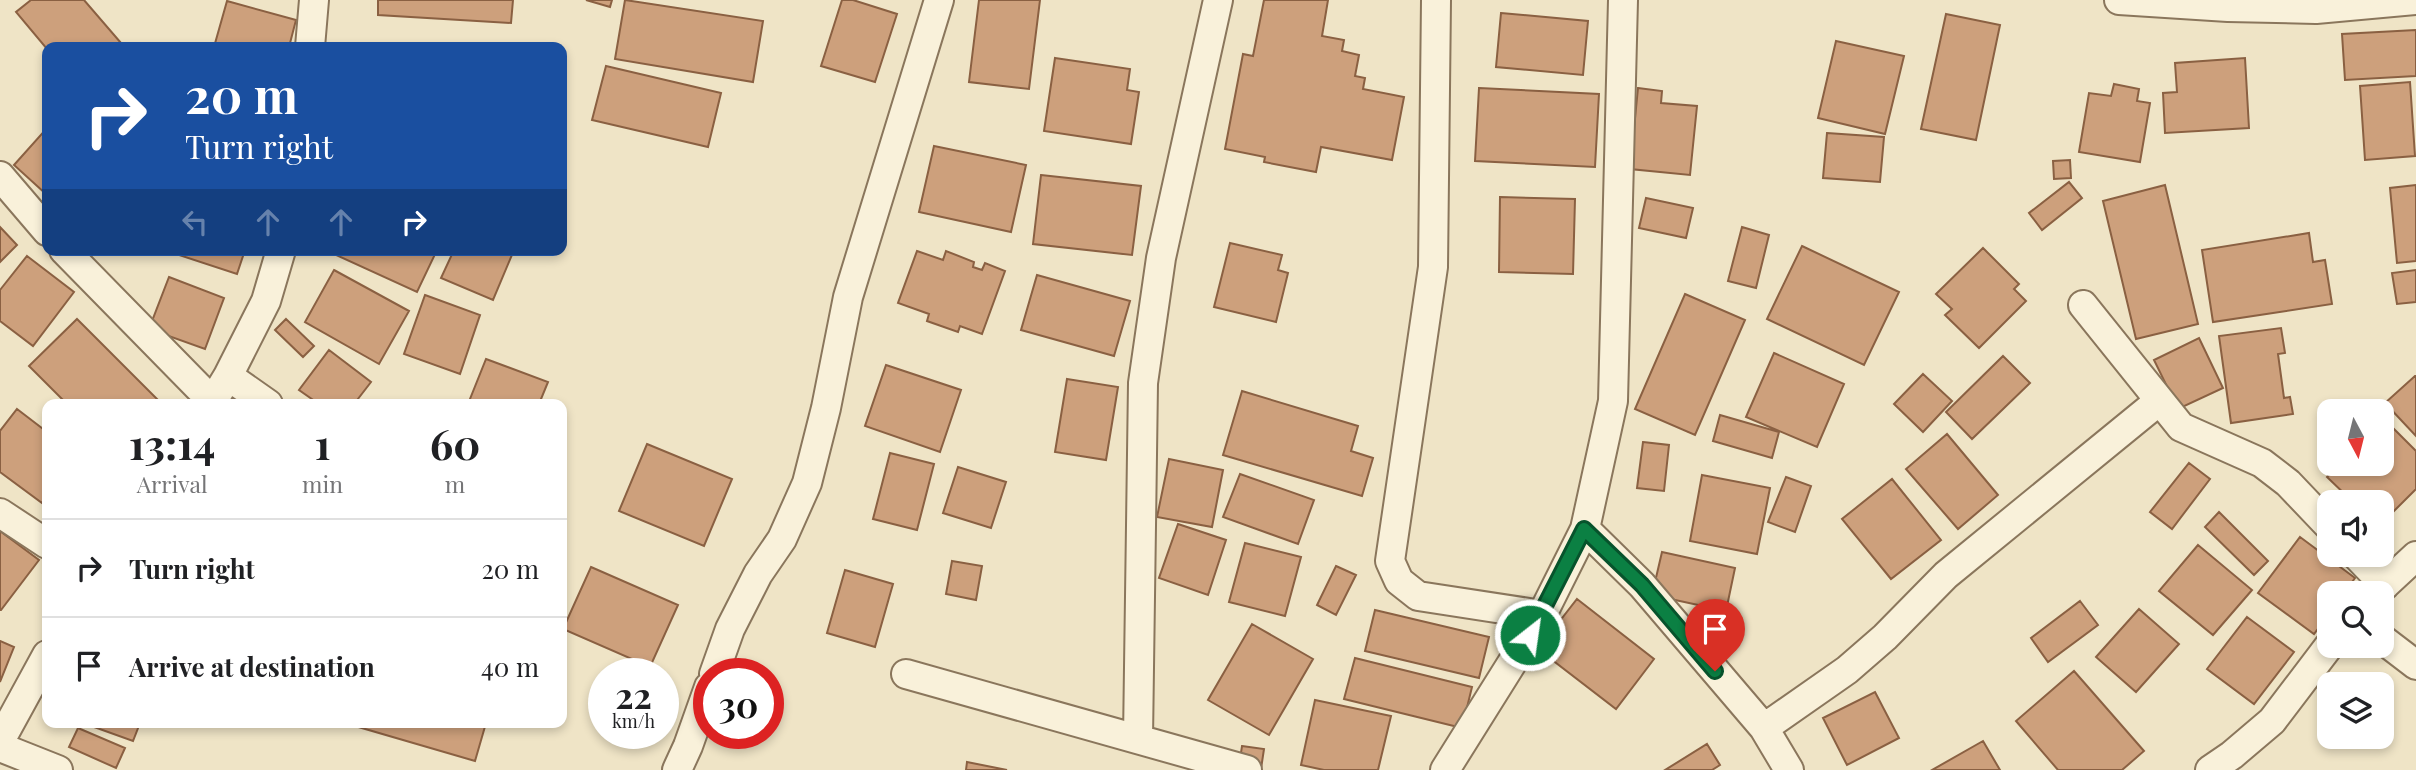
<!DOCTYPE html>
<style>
:root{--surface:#fff;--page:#f6f6f6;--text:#202124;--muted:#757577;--line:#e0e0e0}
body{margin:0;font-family:"Playfair Display",serif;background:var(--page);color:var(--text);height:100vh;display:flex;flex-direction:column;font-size:26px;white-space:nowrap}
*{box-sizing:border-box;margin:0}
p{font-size:23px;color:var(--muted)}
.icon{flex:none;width:38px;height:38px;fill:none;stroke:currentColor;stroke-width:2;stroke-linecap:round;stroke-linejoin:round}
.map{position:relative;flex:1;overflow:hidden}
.drawer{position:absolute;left:42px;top:399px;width:525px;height:329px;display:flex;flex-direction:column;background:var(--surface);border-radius:14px;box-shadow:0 4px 10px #0003}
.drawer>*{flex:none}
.guide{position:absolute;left:42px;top:42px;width:525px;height:214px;border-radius:14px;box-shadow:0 4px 10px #0003;background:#1a4fa0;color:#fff;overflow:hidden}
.needle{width:46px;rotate:173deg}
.controls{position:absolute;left:2317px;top:399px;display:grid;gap:14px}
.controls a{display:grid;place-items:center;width:77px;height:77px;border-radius:14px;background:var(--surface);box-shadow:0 4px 10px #0003;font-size:35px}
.speed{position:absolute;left:588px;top:658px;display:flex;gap:14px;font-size:35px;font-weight:700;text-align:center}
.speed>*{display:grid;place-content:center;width:91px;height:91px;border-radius:50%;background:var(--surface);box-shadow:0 4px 10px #0003;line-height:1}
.speed small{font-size:18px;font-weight:400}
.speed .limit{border:10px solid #d22;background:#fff;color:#111}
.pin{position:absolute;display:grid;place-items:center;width:60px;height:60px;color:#fff;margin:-72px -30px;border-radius:50% 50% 50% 0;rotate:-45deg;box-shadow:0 0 7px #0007}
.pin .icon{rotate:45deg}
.me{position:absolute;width:77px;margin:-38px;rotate:30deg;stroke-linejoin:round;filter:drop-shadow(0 0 5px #0008)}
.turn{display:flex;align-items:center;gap:24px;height:147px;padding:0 28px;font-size:32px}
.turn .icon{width:91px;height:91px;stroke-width:2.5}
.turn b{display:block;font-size:49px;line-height:60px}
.lanes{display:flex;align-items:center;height:66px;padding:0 28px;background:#0003;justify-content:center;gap:35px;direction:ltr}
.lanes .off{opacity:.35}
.eta{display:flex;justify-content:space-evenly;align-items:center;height:119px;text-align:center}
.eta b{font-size:42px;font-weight:700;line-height:49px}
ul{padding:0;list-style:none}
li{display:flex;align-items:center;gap:21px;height:98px;padding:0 28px;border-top:2px solid var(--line)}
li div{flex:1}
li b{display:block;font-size:26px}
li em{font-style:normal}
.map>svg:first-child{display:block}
.building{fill:#cda07c;stroke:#8a6042;stroke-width:2}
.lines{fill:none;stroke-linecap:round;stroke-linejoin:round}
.minor-casing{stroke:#8a765c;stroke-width:32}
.minor{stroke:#f9f1da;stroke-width:28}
.route-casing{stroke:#07532c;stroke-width:18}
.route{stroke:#0b8043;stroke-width:12}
</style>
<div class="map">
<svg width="2416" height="770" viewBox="0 0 2416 770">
<rect width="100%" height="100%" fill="#efe4c6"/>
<path class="building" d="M31,0H84L121,43L117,47L47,49L16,12Z
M378,0H513L511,23L378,15Z
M586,0H612L610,7Z
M625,0L763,21L753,82L615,59Z
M842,0H853L897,14L875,82L821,66Z
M979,0H1040L1029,89L969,82Z
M1264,0H1328L1322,36L1344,40L1342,51L1359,55L1355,76L1365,78L1363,89L1404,97L1392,160L1321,147L1316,172L1264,162L1265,157L1225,149L1243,54L1253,56Z
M227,1L296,20L289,47H214Z
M1501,13L1588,21L1583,75L1496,67Z
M1946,14L2000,25L1976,140L1921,129Z
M2416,30V76L2345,80L2342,34Z
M1836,41L1904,56L1885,134L1818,118Z
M1055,58L1130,69L1127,90L1139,92L1131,144L1044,131Z
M2245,58L2249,128L2165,133L2163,93L2177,92L2175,63Z
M606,66L721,93L708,147L592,120Z
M2410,82L2415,156L2365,160L2360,86Z
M2114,84L2139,89L2137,101L2150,103L2140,162L2079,152L2089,93L2111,96Z
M1479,88L1599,94L1595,167L1475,161Z
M1638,88L1662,91L1661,103L1697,106L1690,175L1630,169Z
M47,128V195L14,165Z
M1827,133L1884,137L1880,182L1823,178Z
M934,146L1026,165L1011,232L919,212Z
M2070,160L2071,178L2054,179L2053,161Z
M1041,175L1141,186L1132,255L1033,244Z
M2069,182L2082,198L2042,230L2029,213Z
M2165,185L2198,324L2136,339L2103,201Z
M2416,185V261L2397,263L2390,188Z
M1500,197L1575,199L1573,274L1499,272Z
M1646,198L1693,208L1686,238L1639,228Z
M0,227L17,245L0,262Z
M1742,227L1769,235L1756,288L1728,281Z
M2309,233L2313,262L2325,260L2332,304L2213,322L2202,250Z
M1230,243L1282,255L1278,270L1288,273L1276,322L1214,307Z
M1802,246L1899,292L1864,365L1767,319Z
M1983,248L2019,284L2014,289L2026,301L1979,348L1945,315L1952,309L1936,294Z
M171,250H245L237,274L170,252Z
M336,250H437L417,292L334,254Z
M454,250H514L493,300L441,278Z
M917,251L943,260L946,251L974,262L973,267L982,270L985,263L1005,271L982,334L960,326L958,332L927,321L929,314L898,303Z
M27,256L74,292L33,346L0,321V290Z
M334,270L409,311L379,364L305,322Z
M2416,270V302L2397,304L2392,273Z
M1037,275L1130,301L1114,356L1021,330Z
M169,277L224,298L205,349L149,329Z
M1685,294L1745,320L1695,435L1635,409Z
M425,295L480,315L460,374L404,354Z
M77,319L162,404H67L29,366Z
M286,319L314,346L303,357L275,330Z
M2281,328L2285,353L2278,354L2284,398L2290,397L2293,414L2231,423L2219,336Z
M2199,338L2223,388L2178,409L2154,360Z
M329,350L371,382L354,404H319L299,390Z
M1774,353L1844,384L1817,447L1746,417Z
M2003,356L2030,383L1972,439L1946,412Z
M486,359L548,382L539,404H468Z
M886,365L961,390L940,452L865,426Z
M1923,374L1952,401L1923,432L1894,404Z
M2415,376H2416V436L2385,403Z
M1067,379L1118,387L1106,460L1055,452Z
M1242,391L1358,426L1351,451L1373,458L1362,496L1223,455Z
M17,409L47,432V495L42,503L0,472V431Z
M1720,415L1779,432L1772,458L1713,441Z
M2385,420L2416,451V489L2382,523V502H2353L2327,477L2340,464H2382V423Z
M1947,434L1998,495L1958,529L1906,469Z
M1643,442L1669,445L1664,491L1637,488Z
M647,444L732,479L704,546L619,511Z
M890,453L934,464L917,530L873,519Z
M1169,459L1223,470L1212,527L1157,517Z
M2189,463L2210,479L2172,529L2150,512Z
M958,467L1006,482L991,528L943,513Z
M1240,474L1314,500L1298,544L1223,517Z
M1702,475L1770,488L1757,554L1690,541Z
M1786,477L1811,486L1795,532L1768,522Z
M1892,479L1941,540L1891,579L1842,519Z
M2219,512L2268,561L2254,575L2205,527Z
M1178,524L1226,540L1208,595L1159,578Z
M0,531L39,560L1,610H0Z
M2300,537L2355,578L2344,593H2329V614L2314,634L2258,593Z
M1245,543L1301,557L1285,616L1229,602Z
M2198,545L2252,590L2213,635L2159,591Z
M1662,552L1735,568L1726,611L1652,595Z
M952,561L982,566L976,600L946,594Z
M1336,566L1356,575L1336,615L1317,605Z
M591,567L678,605L650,667L563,629Z
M845,570L893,584L875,647L827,633Z
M1577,599L1654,659L1616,709L1538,649Z
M2080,601L2098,625L2048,662L2031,638Z
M2139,609L2179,644L2136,692L2096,657Z
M1375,610L1489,637L1479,678L1365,651Z
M2247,617L2294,652L2254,704L2207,669Z
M1252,624L1313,659L1269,735L1208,700Z
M0,641L14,647L0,682Z
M1355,658L1472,687L1462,728L1344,699Z
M2074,671L2144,751L2122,770H2058L2016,721Z
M1875,692L1899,738L1847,765L1823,718Z
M1315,700L1391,716L1378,770H1324L1301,765Z
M83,723H140L133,741Z
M356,723H486L475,761L355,726Z
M78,728L125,748L116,768L69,747Z
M1983,741L2000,770H1932Z
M1707,744L1720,765L1712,770H1665Z
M1242,746L1264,749L1261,769L1239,766Z
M967,762L1007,770H966Z"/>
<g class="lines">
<defs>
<path id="minor" d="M1436,0L1433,267L1390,561L1399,581L1418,596L1542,615
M2119,0L2228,7L2316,9L2416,0
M310,47L314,0
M0,176L47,231
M64,250L213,402
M2083,305L2181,427L2262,463L2288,483L2329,526
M228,376L268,404
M211,404L228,376L266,301L281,250
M0,513L47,544
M1585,529L1642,585L1764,728L1789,770
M2356,555L2385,585
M2376,593L2416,556
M2382,639L2416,665
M714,674L730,629L758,574L782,539L807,483L826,408L848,297L939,0
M906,674L1247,770
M1764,728L1847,670L1885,637L1946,575L2159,401
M1138,739L1143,383L1161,258L1218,0
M0,741L47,655
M0,747L58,770
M677,770L688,746L709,687
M1445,770L1542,615L1585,529L1613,401L1623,0
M2210,770L2232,755L2272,721L2329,646"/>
</defs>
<use href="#minor" class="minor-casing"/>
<use href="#minor" class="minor"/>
</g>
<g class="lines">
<defs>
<path id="route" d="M1530,635L1584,529L1642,585L1715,671"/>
</defs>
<use href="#route" class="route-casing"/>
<use href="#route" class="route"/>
</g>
</svg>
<div class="controls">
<a><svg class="needle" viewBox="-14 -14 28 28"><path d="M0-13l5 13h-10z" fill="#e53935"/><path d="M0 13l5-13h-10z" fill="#757577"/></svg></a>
<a><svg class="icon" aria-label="sound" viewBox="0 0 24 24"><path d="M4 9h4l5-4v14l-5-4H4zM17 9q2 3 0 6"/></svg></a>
<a><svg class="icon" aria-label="search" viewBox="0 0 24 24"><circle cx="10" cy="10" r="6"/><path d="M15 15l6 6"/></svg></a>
<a><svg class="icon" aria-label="layers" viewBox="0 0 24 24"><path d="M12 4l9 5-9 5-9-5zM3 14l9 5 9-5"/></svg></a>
</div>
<div class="speed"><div>22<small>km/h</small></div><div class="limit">30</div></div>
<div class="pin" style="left:1715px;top:671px;background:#d93025"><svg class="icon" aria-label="arrive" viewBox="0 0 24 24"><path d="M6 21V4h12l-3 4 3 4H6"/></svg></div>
<svg class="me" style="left:1530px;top:635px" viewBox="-20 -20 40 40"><circle r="17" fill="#0b8043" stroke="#fff" stroke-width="3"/><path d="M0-11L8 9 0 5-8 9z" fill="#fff"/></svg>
<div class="guide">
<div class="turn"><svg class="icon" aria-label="right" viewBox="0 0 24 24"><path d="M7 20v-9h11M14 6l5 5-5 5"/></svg><div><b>20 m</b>Turn right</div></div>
<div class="lanes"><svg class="icon off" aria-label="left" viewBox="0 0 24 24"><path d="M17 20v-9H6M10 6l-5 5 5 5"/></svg><svg class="icon off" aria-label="ahead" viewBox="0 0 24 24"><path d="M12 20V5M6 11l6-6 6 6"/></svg><svg class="icon off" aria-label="ahead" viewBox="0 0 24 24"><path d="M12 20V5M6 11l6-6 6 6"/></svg><svg class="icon" aria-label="right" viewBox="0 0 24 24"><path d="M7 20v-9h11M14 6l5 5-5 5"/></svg></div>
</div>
<section class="drawer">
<div class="eta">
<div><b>13:14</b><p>Arrival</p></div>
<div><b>1</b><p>min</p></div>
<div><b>60</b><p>m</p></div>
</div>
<ul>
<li><svg class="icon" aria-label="right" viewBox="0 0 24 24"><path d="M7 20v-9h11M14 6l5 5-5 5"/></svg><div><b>Turn right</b></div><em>20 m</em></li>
<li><svg class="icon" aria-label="arrive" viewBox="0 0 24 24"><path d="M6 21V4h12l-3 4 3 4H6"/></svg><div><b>Arrive at destination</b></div><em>40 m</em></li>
</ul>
</section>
</div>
